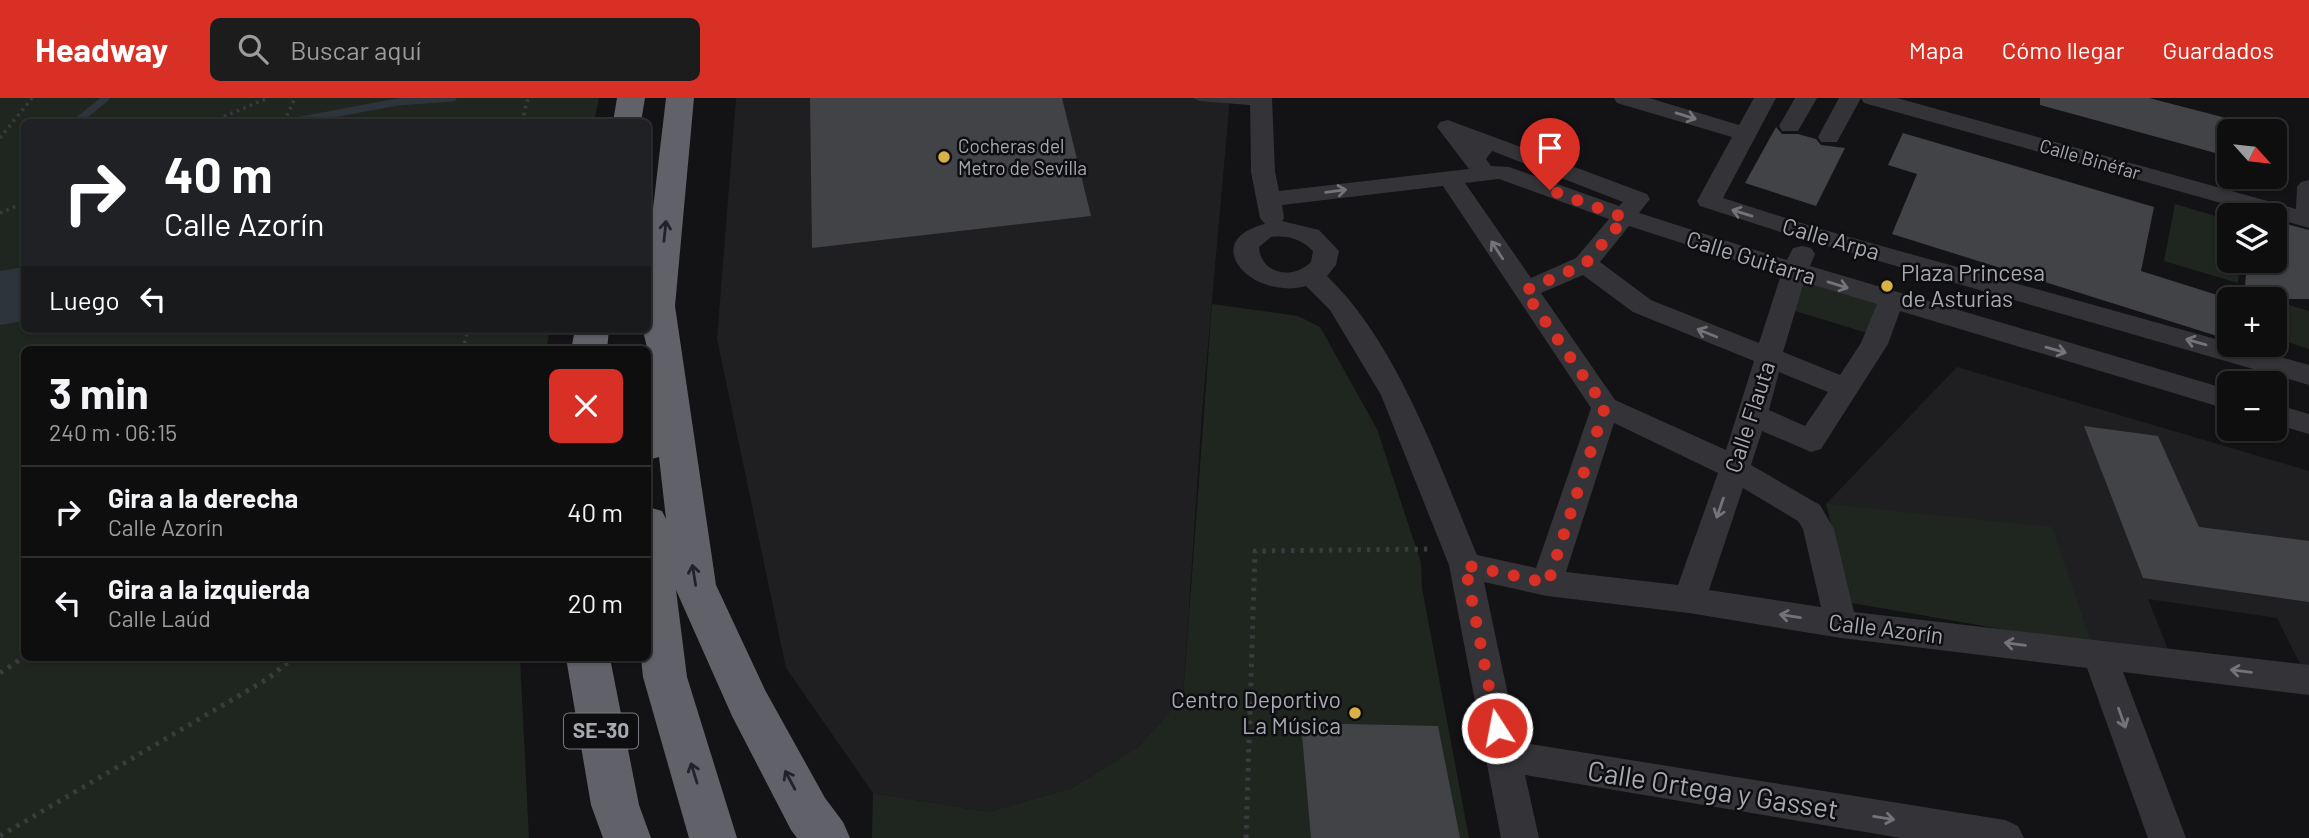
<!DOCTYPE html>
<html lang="es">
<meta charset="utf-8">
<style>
:root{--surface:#0e0e0f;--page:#1c1c1d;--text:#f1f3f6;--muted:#9b9c9e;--line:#2e2e2f;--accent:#d93025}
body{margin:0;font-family:Barlow,sans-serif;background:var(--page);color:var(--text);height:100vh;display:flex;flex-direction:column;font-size:26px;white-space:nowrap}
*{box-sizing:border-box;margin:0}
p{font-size:23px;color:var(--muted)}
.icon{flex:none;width:38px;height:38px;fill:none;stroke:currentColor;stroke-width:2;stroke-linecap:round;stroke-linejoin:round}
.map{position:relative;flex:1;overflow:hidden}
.panel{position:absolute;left:21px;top:248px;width:630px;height:315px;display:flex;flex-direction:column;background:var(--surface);border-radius:10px;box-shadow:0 2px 5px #0004,0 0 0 2px var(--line)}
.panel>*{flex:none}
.top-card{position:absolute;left:21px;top:21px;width:630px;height:214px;border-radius:10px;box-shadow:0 2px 5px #0004,0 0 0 2px var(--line);background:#202124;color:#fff;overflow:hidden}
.needle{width:46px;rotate:117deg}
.buttons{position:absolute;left:2217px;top:21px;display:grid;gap:14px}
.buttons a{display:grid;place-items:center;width:70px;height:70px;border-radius:10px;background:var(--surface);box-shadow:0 2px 5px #0004,0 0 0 2px var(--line);font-size:35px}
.pin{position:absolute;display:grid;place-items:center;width:60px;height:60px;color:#fff;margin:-72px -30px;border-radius:50% 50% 50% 0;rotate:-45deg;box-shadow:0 0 7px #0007}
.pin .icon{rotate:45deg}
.me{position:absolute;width:77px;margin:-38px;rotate:349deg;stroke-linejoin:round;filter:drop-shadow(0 0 5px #0008)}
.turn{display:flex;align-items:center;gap:24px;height:147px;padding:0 28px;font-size:32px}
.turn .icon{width:91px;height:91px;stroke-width:2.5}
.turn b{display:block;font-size:49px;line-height:60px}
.then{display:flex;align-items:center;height:66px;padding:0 28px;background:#0003;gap:14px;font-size:26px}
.round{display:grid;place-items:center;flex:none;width:74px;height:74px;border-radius:10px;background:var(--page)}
.overview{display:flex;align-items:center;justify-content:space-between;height:119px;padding:0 28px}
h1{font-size:42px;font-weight:700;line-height:52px}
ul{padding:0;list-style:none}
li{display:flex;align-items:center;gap:21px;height:91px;padding:0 28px;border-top:2px solid var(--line)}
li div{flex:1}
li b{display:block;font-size:26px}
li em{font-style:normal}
header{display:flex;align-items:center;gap:42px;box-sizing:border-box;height:98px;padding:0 35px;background:var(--accent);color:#fff}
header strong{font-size:33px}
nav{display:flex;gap:38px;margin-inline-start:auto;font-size:24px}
.search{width:490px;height:63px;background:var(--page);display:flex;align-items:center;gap:18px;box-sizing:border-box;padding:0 24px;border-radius:10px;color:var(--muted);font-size:26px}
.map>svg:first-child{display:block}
.built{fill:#1f1f21}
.green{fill:#1f2620}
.water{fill:#2e343b}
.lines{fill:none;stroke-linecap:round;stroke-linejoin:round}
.stream{stroke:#2e343b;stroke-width:7}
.building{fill:#424346}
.path-far1{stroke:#3a3b3f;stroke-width:3.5;stroke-dasharray:2.5 4.5;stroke-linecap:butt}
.path{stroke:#3a3b3f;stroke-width:5;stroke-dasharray:3.5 6;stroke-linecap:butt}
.lane{fill:#343438;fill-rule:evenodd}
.street{fill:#343438;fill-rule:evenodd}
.highway{fill:#616269;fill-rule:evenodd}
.oneway{stroke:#73747b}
.oneway2{stroke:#232226}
.route{stroke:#d93025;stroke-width:12;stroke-dasharray:0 21.6}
.poi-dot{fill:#d9b245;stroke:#0e0d0f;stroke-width:2.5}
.labels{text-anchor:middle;stroke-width:5;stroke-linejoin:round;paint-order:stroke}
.far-poi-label{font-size:19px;fill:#a6a9b2;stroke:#0e0d0f;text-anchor:start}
.far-street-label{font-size:19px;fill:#a6a9b2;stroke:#0e0d0f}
.shield{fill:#0e0d0f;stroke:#787a81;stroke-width:2}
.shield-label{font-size:21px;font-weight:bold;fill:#a6a9b2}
.street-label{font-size:23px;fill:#a6a9b2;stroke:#0e0d0f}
.poi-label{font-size:23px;fill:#a6a9b2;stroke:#0e0d0f;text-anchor:start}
.near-street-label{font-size:28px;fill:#a6a9b2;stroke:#0e0d0f}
</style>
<header>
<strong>Headway</strong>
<div class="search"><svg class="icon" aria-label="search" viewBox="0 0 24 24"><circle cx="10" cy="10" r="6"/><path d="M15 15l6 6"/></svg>Buscar aquí</div>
<nav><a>Mapa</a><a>Cómo llegar</a><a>Guardados</a></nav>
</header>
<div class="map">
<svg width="2309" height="740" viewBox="0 0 2309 740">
<rect width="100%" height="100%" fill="#131214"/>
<path class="built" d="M736,0H1230L1202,315L1183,599L1138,649L1072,690L988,714L873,695L786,570L717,241Z
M1957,269L2309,373V570H2302L2277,520L2148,501L2171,559L1852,505L1826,406Z"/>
<path class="green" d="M0,0H599L594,24H24V231H550L546,252H24V560H520L529,740H0Z
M2175,106L2229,122L2230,163H2240L2238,185L2164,163Z
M1796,174L1891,203L1877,238L1782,209Z
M2275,203L2309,213V251L2275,240Z
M1212,206L1298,218L1320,229L1377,331L1421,465L1422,490L1469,740H872L873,695L988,714L1072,690L1138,649L1183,599Z
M1826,406L2052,429L2092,547L1852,505Z"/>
<path class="water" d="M24,169V223L0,227V173Z"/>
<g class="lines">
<path class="stream" d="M76,24L106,0
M291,24L397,4L453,0"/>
</g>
<path class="building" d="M810,0H1062L1091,118L812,150Z
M2040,0H2149L2230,21V59L2040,7Z
M1776,29L1782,36H1798L1816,41L1821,47L1845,50L1816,108L1745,85Z
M1903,35L2154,109L2141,173L2230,201V242L1892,136L1917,76L1888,67Z
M2275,123L2309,132V201H2244L2247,163H2275Z
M2084,328L2158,338L2199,429L2309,443V504L2143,480Z
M1301,625L1438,628L1460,740H1311Z"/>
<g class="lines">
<path class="path-far1" d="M211,24L268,0
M284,24L295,0
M522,24L528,0
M0,40L32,0
M0,115L24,105
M463,252L468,231"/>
<path class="path" d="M0,575L24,559
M0,738L269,580L293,560
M1246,740L1255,453L1429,451"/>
<path class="lane" d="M1193,0H1253L1267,4L1261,8L1199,3Z"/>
<path class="street" d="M1250,0H1272L1275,74L1279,93L1469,71L1437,29L1440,24L1448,22L1647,96L1650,101L1639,115L1787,162L1793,150L1802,148L1811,150L1815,156L1810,168L2230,292V312L1900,213L1888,246L1821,351L1811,354L1762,333L1751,367L1820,407L1834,431L1854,514L2309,567V597L2123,574L2186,740H2148L2087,570L1841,540L1689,515L1547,498L1484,484L1518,644L2005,722L2018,728L2024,740H1901L1525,677L1539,740H1501L1449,467L1381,297L1330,212L1306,188C1252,203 1197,143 1265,126L1260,120L1251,74ZM1492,53L1623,104L1619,108L1509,69L1491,68L1486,61ZM1499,81L1609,121L1576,160L1531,180L1465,85ZM1443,88L1591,310L1536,470L1477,457C1439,367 1398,246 1327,178L1336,167L1339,153L1319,132L1282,123L1284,120L1282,107ZM1629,128L1781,177L1759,245L1651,202L1600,164ZM1271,139C1288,137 1301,141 1313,153L1311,164C1293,182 1261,177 1259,149ZM1583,177L1633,214L1754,263L1726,352L1615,302L1541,195ZM1804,184L1877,206L1861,245L1840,277L1783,254ZM1779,274L1828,294L1805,328L1769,312ZM1614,325L1718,375L1678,487L1566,474ZM1743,390L1798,423L1803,431L1821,509L1709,492Z
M1614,0H1649L1739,27L1754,0H1776L1723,100L1817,130L2309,267V287L1799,140L1700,108L1697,103L1732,39L1617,5Z
M1795,0H1817L1798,33H1782L1779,28Z
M1839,0H1897L2296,111L2297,89L2301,84L2309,82V130L2275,120V117H2264L1864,5L1861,0L1837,44H1821L1818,39Z
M2275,306L2309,316V336L2275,326Z"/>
<path class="highway" d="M617,0H645L641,24H613Z
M666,0H694L675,208L716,487L765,592L825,700L843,724L850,740H797L791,732L732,618L676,492L687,579L737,740H689L643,579L641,560H648V409L662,413L666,421L659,359L648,362C648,333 654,250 641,231H648V153Z
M575,231H609L607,252H571Z
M566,560H610L639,707L651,740H603L591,707Z"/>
</g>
<defs><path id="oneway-shaft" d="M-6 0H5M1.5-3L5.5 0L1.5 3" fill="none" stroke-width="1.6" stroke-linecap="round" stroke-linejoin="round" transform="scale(1.75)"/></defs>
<g class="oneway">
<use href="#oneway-shaft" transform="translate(1686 18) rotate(17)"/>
<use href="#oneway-shaft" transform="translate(1336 93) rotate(-7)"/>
<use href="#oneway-shaft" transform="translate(1742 115) rotate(-163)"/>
<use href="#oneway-shaft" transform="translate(1497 152) rotate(-123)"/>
<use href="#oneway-shaft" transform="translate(1838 187) rotate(17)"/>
<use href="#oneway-shaft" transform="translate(1707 235) rotate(-158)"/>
<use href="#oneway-shaft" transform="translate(2196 244) rotate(-164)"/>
<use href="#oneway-shaft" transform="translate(2056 252) rotate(16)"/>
<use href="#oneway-shaft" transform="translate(1720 410) rotate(109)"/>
<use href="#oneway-shaft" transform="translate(1790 518) rotate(-171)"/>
<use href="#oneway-shaft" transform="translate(2015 546) rotate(-173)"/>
<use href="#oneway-shaft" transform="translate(2241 573) rotate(-173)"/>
<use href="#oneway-shaft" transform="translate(2122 620) rotate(70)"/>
<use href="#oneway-shaft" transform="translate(1884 720) rotate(9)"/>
</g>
<g class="oneway2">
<use href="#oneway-shaft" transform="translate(665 133) rotate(-84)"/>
<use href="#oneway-shaft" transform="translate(694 477) rotate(-99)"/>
<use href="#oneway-shaft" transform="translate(694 675) rotate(-107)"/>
<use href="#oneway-shaft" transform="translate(790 682) rotate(-118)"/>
</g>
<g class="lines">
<path class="route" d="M1497,630L1465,467L1548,485L1605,309L1524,193L1585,166L1625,120L1550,92"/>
</g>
<g class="poi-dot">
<circle cx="944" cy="59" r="7"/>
<circle cx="1887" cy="188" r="7"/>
<circle cx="1355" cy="615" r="7"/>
</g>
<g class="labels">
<g class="far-poi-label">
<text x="958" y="55">Cocheras del<tspan x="958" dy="22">Metro de Sevilla</tspan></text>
</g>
<g class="far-street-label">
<text transform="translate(2090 61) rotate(16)" y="7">Calle Binéfar</text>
</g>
<rect class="shield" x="564" y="615.5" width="74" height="35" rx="5"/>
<g class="shield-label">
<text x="601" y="640">SE-30</text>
</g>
<g class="street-label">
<text transform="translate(1831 141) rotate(16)" y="8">Calle Arpa</text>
<text transform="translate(1751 160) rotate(17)" y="8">Calle Guitarra</text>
<text transform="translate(1750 319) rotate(-72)" y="8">Calle Flauta</text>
<text transform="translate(1886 531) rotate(7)" y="8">Calle Azorín</text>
</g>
<g class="poi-label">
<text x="1901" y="183">Plaza Princesa<tspan x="1901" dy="26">de Asturias</tspan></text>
<text x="1341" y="610" text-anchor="end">Centro Deportivo<tspan x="1341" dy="26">La Música</tspan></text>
</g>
<g class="near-street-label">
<text transform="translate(1713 692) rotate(9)" y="10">Calle Ortega y Gasset</text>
</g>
</g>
</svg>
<div class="buttons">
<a><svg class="needle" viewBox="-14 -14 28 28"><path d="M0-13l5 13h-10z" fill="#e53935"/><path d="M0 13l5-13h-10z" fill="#9b9c9e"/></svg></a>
<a><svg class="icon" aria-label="layers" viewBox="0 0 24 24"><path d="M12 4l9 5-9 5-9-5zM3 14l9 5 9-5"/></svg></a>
<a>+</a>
<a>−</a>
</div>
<div class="pin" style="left:1550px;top:92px;background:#d93025"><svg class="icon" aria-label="arrive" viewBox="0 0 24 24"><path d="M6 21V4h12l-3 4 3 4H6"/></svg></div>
<svg class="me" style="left:1497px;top:630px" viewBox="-20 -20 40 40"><circle r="17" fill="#d93025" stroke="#fff" stroke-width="3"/><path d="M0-11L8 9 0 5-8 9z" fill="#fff"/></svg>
<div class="top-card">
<div class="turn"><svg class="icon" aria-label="right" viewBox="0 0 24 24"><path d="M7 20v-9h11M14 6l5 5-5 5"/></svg><div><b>40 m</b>Calle Azorín</div></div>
<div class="then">Luego<svg class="icon" aria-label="left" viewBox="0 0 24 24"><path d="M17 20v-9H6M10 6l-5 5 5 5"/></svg></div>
</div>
<section class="panel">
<div class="overview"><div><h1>3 min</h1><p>240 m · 06:15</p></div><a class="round" style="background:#d93025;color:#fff"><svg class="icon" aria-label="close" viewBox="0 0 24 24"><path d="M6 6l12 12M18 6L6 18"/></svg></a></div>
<ul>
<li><svg class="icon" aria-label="right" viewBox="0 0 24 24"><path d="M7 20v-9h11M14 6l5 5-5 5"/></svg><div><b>Gira a la derecha</b><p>Calle Azorín</p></div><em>40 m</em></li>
<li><svg class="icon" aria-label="left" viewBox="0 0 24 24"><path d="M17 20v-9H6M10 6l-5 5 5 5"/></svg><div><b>Gira a la izquierda</b><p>Calle Laúd</p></div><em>20 m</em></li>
</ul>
</section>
</div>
